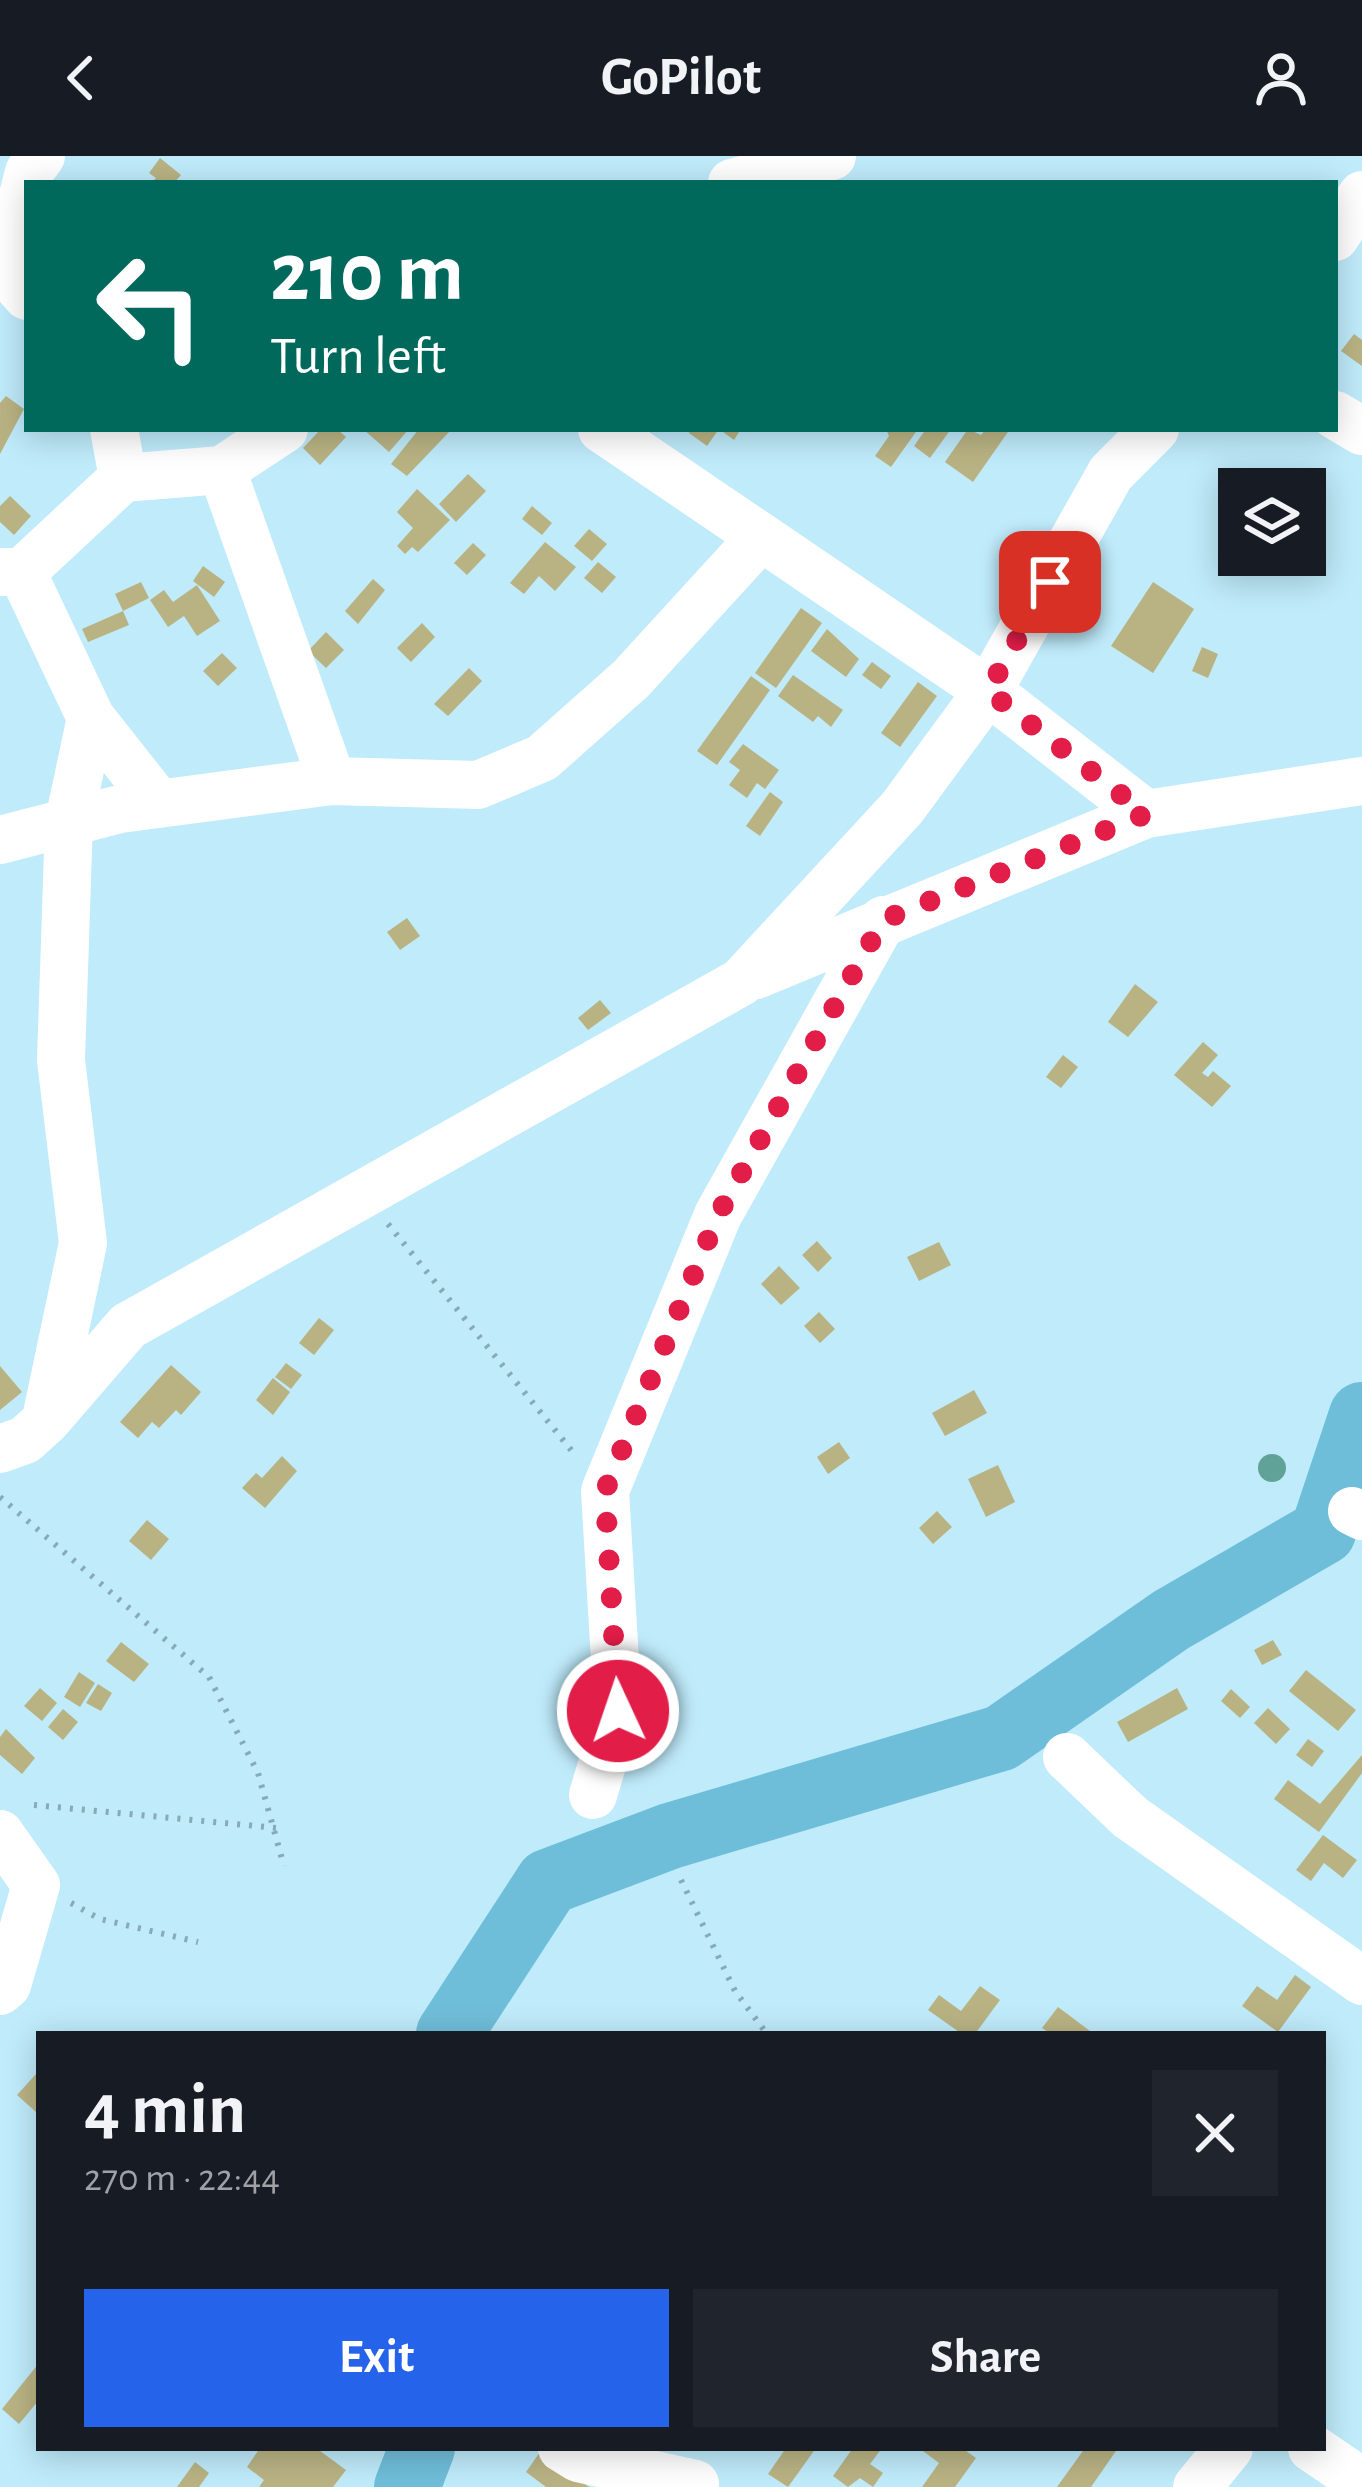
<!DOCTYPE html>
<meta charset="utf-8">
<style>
:root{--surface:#171b24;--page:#20242c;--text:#f1f3f6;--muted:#9ea1a6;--accent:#2563eb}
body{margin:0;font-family:"Alegreya Sans",sans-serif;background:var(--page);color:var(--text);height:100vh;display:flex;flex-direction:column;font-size:45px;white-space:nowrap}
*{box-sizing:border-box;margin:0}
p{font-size:39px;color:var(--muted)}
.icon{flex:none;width:66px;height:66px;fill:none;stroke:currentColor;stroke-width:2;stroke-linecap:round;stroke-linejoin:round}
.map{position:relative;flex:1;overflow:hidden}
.side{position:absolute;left:36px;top:1875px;width:1290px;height:420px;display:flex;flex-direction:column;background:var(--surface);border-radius:0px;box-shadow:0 6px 30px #0003}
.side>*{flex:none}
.banner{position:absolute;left:24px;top:24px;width:1314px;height:252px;border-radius:0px;box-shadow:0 6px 30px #0003;background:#00695c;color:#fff;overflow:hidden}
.controls{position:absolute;left:1218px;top:312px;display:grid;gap:24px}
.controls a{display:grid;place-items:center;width:108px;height:108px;border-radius:0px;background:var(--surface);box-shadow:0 6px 30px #0003;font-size:60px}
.pin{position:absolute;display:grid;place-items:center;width:102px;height:102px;color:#fff;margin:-51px;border-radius:24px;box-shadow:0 6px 18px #0006}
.me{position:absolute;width:132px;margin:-66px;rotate:357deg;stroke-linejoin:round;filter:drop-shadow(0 0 9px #0008)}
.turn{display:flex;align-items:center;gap:42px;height:252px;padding:0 48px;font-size:54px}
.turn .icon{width:156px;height:156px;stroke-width:2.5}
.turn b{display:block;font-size:84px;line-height:102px}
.round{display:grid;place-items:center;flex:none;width:126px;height:126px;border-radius:0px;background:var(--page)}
.overview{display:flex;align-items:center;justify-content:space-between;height:204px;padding:0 48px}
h1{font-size:72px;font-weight:700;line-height:90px}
.primary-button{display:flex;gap:24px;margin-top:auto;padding:24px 48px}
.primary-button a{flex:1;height:138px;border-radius:0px;background:var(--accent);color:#fff;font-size:48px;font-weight:700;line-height:138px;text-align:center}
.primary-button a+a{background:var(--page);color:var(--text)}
header{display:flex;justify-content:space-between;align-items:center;height:156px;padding:0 48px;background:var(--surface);font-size:54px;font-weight:700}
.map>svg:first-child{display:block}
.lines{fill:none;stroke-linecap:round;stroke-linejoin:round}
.river{stroke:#6fbed9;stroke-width:66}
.building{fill:#b9b384}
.path{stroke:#86aab7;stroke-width:6;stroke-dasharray:3 9;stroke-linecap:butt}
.minor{stroke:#fff;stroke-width:48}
.tree{fill:#61a298}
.route{stroke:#e11d48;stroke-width:21;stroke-dasharray:0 37.8}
</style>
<header><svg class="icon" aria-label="back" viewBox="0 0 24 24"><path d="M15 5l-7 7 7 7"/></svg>GoPilot<svg class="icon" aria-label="person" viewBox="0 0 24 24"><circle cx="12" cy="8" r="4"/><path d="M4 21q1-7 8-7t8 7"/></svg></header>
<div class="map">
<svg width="1362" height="2331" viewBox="0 0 1362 2331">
<rect width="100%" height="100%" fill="#bfebfb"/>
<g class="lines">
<path class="river" d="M449,1878L548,1726L670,1680L1001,1582L1171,1464L1323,1376L1362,1259
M407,2331L422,2292"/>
</g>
<path class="building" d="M160,2L181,19L174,27H151L156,22L149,17Z
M1354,178L1362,184V210L1341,195Z
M6,240L24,253L0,298V247Z
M321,273H337L346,281L320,309L303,292Z
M363,273H409L389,296Z
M419,273H452L407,320L391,308Z
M691,273H741L734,284L719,273L707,290L689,277Z
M886,273H918L891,311L875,300L889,280Z
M926,273H951L930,302L914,290Z
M968,273L981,279L986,273H1010L973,326L945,306Z
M468,318L486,335L456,366L439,348Z
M417,333L450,364L418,396L412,391L405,398L397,390L413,372L397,356Z
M10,340L31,360L14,379L0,366V350Z
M532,350L552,367L542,379L522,363Z
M589,373L607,388L592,405L574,390Z
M545,386L576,411L555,435L539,420L524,438L510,427Z
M473,387L486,399L467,419L454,407Z
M598,406L616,421L602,437L584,422Z
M203,410L225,426L214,441L193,425Z
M373,423L385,434L358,468L345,455Z
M141,426L149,442L123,455L115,438Z
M1153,426L1194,453L1153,517L1111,490Z
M197,429L220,465L197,480L184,460L168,471L150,444L164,434L173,446Z
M801,452L822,467L776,532L755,517Z
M123,455L129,469L88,486L82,473Z
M422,467L435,481L411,506L397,492Z
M827,473L859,503L846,521L811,495Z
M326,476L344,494L326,512L308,495Z
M1202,491L1218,498L1208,522L1192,515Z
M222,497L237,512L218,530L203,515Z
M872,506L891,520L881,533L862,519Z
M469,512L482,525L448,560L434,548Z
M793,519L843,554L831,571L818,560L813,566L778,540Z
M751,520L770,534L717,609L697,595Z
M918,526L937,540L900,591L881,577Z
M743,588L779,614L765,633L757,627L747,642L729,629L740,614L729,606Z
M770,636L783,646L760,680L746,670Z
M407,762L420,780L400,794L387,776Z
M1135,828L1158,846L1128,881L1108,866Z
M600,844L611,857L588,874L578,862Z
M1203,886L1218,899L1202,917L1208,921L1213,915L1231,930L1212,951L1174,919Z
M1063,899L1078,911L1061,932L1046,921Z
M817,1085L832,1102L818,1116L802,1099Z
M939,1086L951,1109L919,1125L907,1101Z
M779,1110L800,1132L781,1149L761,1128Z
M819,1156L835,1173L820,1187L804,1170Z
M319,1162L334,1174L314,1199L299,1187Z
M286,1207L302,1219L291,1233L275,1221Z
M171,1209L201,1236L181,1259L176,1254L159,1272L152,1266L138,1282L120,1266Z
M0,1210L22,1236L0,1254Z
M273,1222L290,1236L273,1259L256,1244Z
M974,1234L987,1257L945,1280L932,1257Z
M839,1286L850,1302L828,1318L817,1301Z
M282,1300L297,1315L265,1352L242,1332L256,1317L262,1322Z
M998,1309L1015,1346L986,1361L968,1323Z
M937,1355L952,1371L933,1388L919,1372Z
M147,1364L169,1383L151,1404L129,1385Z
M1273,1484L1282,1499L1262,1509L1254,1494Z
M121,1486L149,1508L134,1526L106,1505Z
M1306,1514L1356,1554L1338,1575L1289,1535Z
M79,1516L95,1527L80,1551L64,1541Z
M98,1528L112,1537L101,1555L86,1547Z
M40,1532L57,1547L42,1565L24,1550Z
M1177,1532L1188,1553L1128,1586L1117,1566Z
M1231,1533L1250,1551L1240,1562L1221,1545Z
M1268,1552L1290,1573L1276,1588L1254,1567Z
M63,1553L78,1566L63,1584L48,1571Z
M6,1573L35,1602L22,1618L0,1599V1581Z
M1308,1583L1324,1595L1312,1611L1296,1599Z
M1362,1599V1617L1319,1676L1274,1643L1288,1624L1320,1648Z
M1323,1679L1357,1704L1343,1722L1324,1707L1311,1725L1296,1714Z
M1295,1819L1311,1831L1278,1876L1242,1850L1257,1830L1277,1844Z
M980,1830L1000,1844L975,1878H962L928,1854L939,1839L961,1855Z
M1058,1851L1094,1878H1051L1042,1872Z
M36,1918L39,1921L36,1956L17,1939Z
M39,2207V2244L19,2268L2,2253Z
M260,2292H316L346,2314L333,2331H259L264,2324L247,2311Z
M786,2292H816L788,2331L768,2318Z
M853,2292H882L870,2308L883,2317L873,2331L860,2322L848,2331L833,2320Z
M919,2292H962L976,2302L955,2331H922L939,2307Z
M1085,2292H1118L1091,2331H1057Z
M540,2296L589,2331H546L526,2316Z
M195,2306L209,2317L199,2331H177Z"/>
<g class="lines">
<path class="path" d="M388,1068L576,1300
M0,1341L209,1521L258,1617L284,1710
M34,1649L277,1672
M681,1724L735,1835L767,1878
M71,1747L100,1763L198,1786"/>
<path class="minor" d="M732,27L832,0
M1335,81L1362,39
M27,140L4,114L29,16L41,0
M1335,259L1362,275
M114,273L123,322
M602,273L988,535L1146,658L1362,625
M222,314L332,625
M0,416H22L123,322L222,314L284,273
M22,416L91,562L159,648
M0,684L120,653L332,625L478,629L542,602L631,523L760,382
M756,819L1146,658
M46,1263L83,1087L61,904L69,665L91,562
M0,1293L25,1284L46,1265L128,1170L741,826L902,652L988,535L1111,317L1155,273
M1352,1355L1362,1360
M1067,1601L1130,1661L1362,1825
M593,1639L618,1555L605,1335L718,1059L883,764
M0,1678L36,1729L7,1829L0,1835
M562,2292L578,2302L695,2328
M1312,2292L1362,2326
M1197,2331L1229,2292"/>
</g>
<circle class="tree" cx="1272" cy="1312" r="14"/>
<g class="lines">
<path class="route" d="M618,1555L605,1335L718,1059L883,764L1146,658L988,535L1050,426"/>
</g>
</svg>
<div class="controls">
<a><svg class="icon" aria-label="layers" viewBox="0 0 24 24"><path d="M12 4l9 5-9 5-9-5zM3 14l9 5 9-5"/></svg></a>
</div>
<div class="pin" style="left:1050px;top:426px;background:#d93025"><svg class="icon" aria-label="arrive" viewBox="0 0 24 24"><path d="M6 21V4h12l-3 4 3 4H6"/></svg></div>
<svg class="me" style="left:618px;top:1555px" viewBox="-20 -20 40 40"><circle r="17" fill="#e11d48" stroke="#fff" stroke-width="3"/><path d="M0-11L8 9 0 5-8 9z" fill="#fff"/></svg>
<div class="banner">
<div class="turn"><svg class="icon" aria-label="left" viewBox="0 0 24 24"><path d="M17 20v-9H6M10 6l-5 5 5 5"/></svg><div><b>210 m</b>Turn left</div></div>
</div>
<section class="side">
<div class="overview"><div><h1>4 min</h1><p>270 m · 22:44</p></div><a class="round"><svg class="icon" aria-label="close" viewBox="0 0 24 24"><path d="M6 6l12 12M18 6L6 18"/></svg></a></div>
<div class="primary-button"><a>Exit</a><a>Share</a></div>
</section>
</div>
